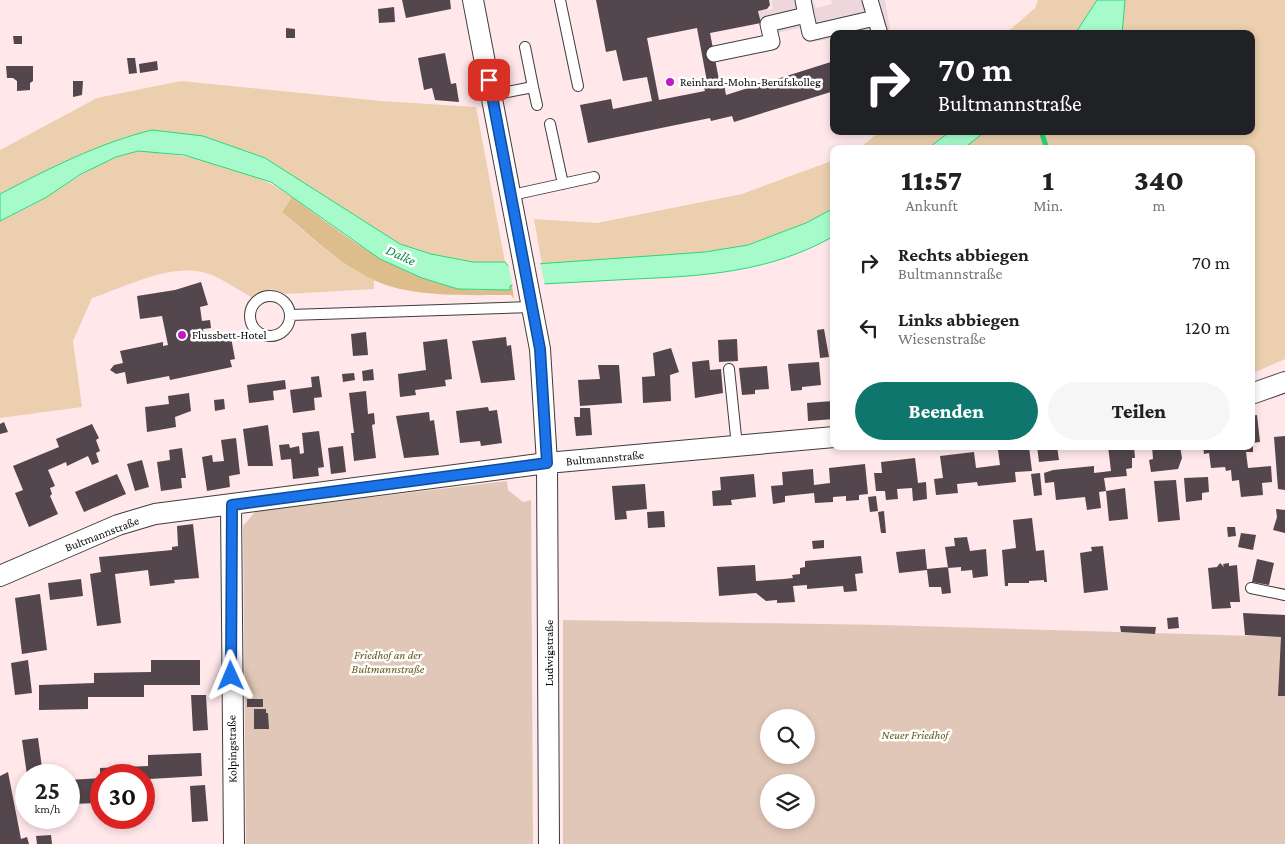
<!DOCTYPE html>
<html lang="de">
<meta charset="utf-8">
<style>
:root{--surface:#fff;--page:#f6f6f6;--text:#202124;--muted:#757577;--accent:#0f766e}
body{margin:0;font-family:"Crimson Pro",serif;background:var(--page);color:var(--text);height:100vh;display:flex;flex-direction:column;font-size:19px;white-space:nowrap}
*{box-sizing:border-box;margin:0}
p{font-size:16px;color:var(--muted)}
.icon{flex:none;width:28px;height:28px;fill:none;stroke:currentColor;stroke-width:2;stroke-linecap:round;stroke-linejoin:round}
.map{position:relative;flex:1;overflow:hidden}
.details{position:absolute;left:830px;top:145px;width:425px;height:305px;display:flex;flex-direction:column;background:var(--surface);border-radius:10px;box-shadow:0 2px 8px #0003}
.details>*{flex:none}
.hud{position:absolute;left:830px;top:30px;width:425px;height:105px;border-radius:10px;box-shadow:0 2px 8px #0003;background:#202124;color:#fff;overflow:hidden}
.fabs{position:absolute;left:760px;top:709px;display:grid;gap:10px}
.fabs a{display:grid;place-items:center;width:55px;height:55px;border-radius:50%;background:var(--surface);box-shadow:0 2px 8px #0003;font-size:25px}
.speed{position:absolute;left:15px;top:764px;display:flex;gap:10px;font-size:25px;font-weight:700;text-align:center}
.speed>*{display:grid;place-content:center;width:65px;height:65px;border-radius:50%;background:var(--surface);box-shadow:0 2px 8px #0003;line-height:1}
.speed small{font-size:12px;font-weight:400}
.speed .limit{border:8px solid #d22;background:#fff;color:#111}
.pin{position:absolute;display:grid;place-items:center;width:42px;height:42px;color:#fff;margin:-21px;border-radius:10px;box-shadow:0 2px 8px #0006}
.me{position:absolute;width:55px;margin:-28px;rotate:359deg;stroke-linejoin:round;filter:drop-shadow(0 0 4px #0008)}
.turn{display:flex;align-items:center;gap:18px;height:105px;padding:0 25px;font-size:22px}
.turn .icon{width:65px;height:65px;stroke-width:2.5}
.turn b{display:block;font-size:35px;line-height:42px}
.eta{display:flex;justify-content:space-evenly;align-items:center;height:85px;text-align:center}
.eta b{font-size:30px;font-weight:800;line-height:35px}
.action{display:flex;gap:10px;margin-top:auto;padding:10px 25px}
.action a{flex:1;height:58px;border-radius:30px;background:var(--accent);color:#fff;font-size:20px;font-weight:800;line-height:58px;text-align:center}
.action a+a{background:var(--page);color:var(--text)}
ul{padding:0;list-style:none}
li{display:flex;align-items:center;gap:15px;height:65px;padding:0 25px}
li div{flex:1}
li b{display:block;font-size:19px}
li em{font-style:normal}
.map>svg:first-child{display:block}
.green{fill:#eccfae}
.forest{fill:#debd8c}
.cemetery{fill:#e1c7b8;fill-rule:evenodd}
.plaza{fill:#eed7dc}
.water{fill:#a7fbcb;stroke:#28d878}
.pier{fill:#ffe7ea}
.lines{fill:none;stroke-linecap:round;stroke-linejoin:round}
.stream{stroke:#28d878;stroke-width:5}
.building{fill:#53464d;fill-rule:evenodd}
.service-casing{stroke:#3d3d3d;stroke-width:12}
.pedestrian-casing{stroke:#3d3d3d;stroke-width:17}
.minor-casing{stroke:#3d3d3d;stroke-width:22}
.service{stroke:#fff;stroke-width:10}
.pedestrian{stroke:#fff;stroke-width:15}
.minor{stroke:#fff;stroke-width:20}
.route-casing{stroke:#114b97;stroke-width:12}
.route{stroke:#1a73e8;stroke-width:9}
.poi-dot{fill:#c319c2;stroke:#fff;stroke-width:2}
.labels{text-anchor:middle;stroke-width:5;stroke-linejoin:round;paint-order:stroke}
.poi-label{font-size:12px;fill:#0a0a0a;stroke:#fff;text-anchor:start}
.street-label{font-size:12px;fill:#0a0a0a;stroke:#fff}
.park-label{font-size:12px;font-style:italic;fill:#655917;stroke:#fff}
.water-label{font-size:14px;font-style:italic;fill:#0c8748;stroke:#fff}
</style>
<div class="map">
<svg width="1285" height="844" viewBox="0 0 1285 844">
<rect width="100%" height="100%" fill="#ffe7ea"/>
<path class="green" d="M1038,0H1097L1075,34H1005L1035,8Z
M1125,0H1285V359L1251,374V149H963L986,131H1251V34H1122Z
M181,81L381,101L476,107L505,262H473L431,254L400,244L265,158L127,136L33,177L0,194V150L97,98Z
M881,131H951L927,149H858Z
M138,151C191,155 248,166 292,197L282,212C311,238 339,264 374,280V289L286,294L272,289L261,292L253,298C240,291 226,281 212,275C175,260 128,286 92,298L73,341L82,407L0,418V221C15,214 30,207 45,198C75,179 102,159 138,151Z
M834,160V208L806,223L747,245L705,252L542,265L534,219L597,223L742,194Z"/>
<path class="forest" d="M292,197C343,235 393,274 456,288C473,292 493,289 510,290V285H512L514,299L511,295C474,295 424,297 389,286C347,272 315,240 282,212Z"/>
<path class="cemetery" d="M507,481L508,490L523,502L531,500L533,844H246L243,526L256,511Z
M563,620L883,625L1285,637V844H563ZM769,718H806V755H769ZM769,782H806V820H769Z"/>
<path class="plaza" d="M771,0H813L816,8L832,4L831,0H885L891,34H834V38L808,43L804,27L777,33L779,46L716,60L763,37L759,11L773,9Z"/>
<path class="water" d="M1097,0H1125L1122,34H1075Z
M152,130L203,136L265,158L400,244L431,254L473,262H505L508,266L705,252L748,245L806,223L834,208V236C771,272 705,276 635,279C594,281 553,284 513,285L510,286V290L458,289L422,278L380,259L271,182L184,155L138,151L116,157L81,174L45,198L0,221V194C48,169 99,143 152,130Z
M951,131H986L963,149H927Z"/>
<path class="pier" d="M540,263L545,286L513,287L508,264Z"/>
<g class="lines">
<path class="stream" d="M1041,131L1047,149"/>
</g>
<path class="building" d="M402,0H450L451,9L406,18Z
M596,0H769L770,5L767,9L758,11L761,23L710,33L720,85L724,84L726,95L834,61V91L734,122L732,116L711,121L710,118L588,143L580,105L611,99L613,109L652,101L647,77L623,81L616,50L606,52ZM697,28L708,87L704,88L705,91L659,100L647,38Z
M394,7L395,22L379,23L378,9Z
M286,28L295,29V38H286Z
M13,36H22V44H14Z
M445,53L451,84L456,83L459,102L435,100L432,88L424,90L418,58Z
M127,58H135L137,73L129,74Z
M157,61L158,70L140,73L139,64Z
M6,66H33V81L30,83V90L17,91V81L13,78H7Z
M73,81H83L82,95L73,97Z
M201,282L208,305L200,307L202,321L210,320L211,328L203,329L204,337L230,332L235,359L230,360L232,367L170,380L169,376L127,384L125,372L116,374L110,370L114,365L123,363L120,351L163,342V346L168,345L162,316L140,319L137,296L175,290Z
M824,329L829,357L820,358L817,330Z
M366,332L368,355L353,356L351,334Z
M506,337L507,346L511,345L515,380L481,383L472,341Z
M447,339L452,379L445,380L446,386L415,390L416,395L400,397L398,374L426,370L423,342Z
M737,339L738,361L719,362L718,340Z
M671,348L679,372L670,375L671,401L643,403L642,377L655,376L653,353Z
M709,360L710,370L721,369L723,393L695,398L692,362Z
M819,362L821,385L802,387V390L791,391L788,364Z
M598,365H619L622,403L580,406L578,380L600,379Z
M767,366L769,389L755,390V394L742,395L739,368Z
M373,369L374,380L363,381L362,371Z
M354,373L355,380L343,382L342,374Z
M319,376L322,397L314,398L315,410L293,413L290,390L312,387L311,377Z
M285,380L286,389L273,391L274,400L249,403L247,385Z
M366,391L368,414L374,413L375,424L372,425L376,458L354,461L351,433H354L349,393Z
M189,393L191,411L175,417L176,427L147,432L145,407L169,404L168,396Z
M224,399L225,409L215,411L214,400Z
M833,401L834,419L808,421L807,403Z
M488,407L489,411L497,410L502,443L481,446L480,441L460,443L456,411Z
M580,408H590L592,435L576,436L574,417H580Z
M429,412L430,421L434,420L439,455L404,458L396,416Z
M1257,415L1260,442L1251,443V416Z
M4,422L8,432L0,434V424Z
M92,424L99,438L96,440L100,451L96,453L99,462L92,465L88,456L67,466L66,462L48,470L55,486L50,488L52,494L50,496L58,514L29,527L15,493L23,490L13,466L59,447L56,439Z
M268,425L273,466H248L243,429Z
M319,431L324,467L318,468L319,476L293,479L291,459L281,460L279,445L289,444L290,448L299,446L300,454L304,453L302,433Z
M1285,436V490L1278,489L1274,437Z
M236,438L240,474L229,476L230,487L207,491L202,457L212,455L213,462L224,461L221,440Z
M343,446L346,472L331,474L328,448Z
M1037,446H1057L1059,460L1039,462Z
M1108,446H1134L1135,458H1132V468L1126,469L1127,476L1104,478L1106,491L1125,488L1128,519L1109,521L1106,491L1099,492L1101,508L1087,510L1085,497L1056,500L1054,482L1045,483L1044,473L1053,470L1094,466V473L1111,471Z
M1152,446H1180L1182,458L1178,469L1151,472L1149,460L1153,459Z
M1203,446H1253V452H1246L1248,468L1271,466L1272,482L1262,483L1263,495L1241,497L1239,480L1232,481L1231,470L1226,471L1225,467L1211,468L1209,453L1204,454Z
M1029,447L1032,471L1015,472L1016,482L978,486L977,482L957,484L958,493L936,495L934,479L943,478L940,456L974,452L976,468L1000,465L998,450Z
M182,448L186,478H181L182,488L161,491L157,462L170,460L169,450Z
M915,458L918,483L926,482L927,499L913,501L912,488L897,489L898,499L886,500L885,491H876L874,473H882L881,462Z
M142,460L149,487L135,491L127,464Z
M865,464L868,494L859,495V500L846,501V496L833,497V502L815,503L814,493L785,496V502L773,504L771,486L783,485L782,472L813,469L814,485L830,483L829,468Z
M1040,473L1042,495L1034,496L1031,474Z
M117,474L126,494L84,512L75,492Z
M754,474L756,497L731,500L732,505L713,506L712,491L721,490L720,477Z
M1208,477L1209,492L1202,493V500L1186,502L1184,478Z
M1176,480L1180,520L1158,522L1154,481Z
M645,484L647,509L626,511L627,519L615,520L612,486Z
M876,496L878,511L870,512L868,497Z
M1276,509L1285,510V533L1273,530L1277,517Z
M664,511L665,527L648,528L647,512Z
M884,511L886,533H881L878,512Z
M1032,518L1036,551L1044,550L1047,582H1044V580L1029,581V583H1008V586H1005L1002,550L1016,548L1013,520Z
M193,524L199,578L174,580L175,583L150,586L148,570L115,574L121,623L97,626L90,574L101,572L99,557L172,550V547L178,546L177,526Z
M1227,527H1235L1236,536L1228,537Z
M1241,533L1256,535L1253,550L1238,547Z
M967,537L970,551L986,549L988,576L973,578L972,570L961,571V567L948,568L945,547L955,546L954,538Z
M824,540V548L813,549L812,541Z
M1103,546L1108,590L1084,593L1080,553L1092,551L1091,547Z
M925,549L927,569L948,567L951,593L942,594L941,587H929L927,570L899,573L896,552Z
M861,556L863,573L855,574L857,591L844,592L843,586L807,589V585L793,586L795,602L777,603V600L766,601L756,593L719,596L717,567L755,565L756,581L784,579L793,578L792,575L800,574V568L805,567V561Z
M1257,559L1274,563L1269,585L1252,582Z
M1220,563L1224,567L1223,564L1229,563V566L1237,565L1240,602H1230L1231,608L1212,609L1208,568L1217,567Z
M81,579L83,596L50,600L48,583Z
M40,594L47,650L22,654L15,598Z
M1243,613L1285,615V696H1278L1281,637L1245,635Z
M1178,617L1179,628L1168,629L1167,618Z
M1120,626L1156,627L1155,634L1121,632Z
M28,660L32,693L15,695L11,663Z
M151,660H200V685H144V697H88V709L39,710V685L94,683V673L151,672Z
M191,695H206L208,730L193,731Z
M247,699H263V707H247Z
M254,709H266V713H268L269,729H254Z
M38,738L43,775H27L22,740Z
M201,753L202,776L149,779V790H144V775H100V768L148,766V755Z
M8,772L21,839L27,837L29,844H0V776Z
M101,778V803L69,804V780Z
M205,785L208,821L192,822L190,786Z
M51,835L52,844H37L36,836Z"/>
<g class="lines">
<defs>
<path id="service" d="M560,0L578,86
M533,87L537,105
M492,95L533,87L525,47
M550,124L563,184
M512,195L594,177
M250 316a20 20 0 1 1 40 0a20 20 0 1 1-40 0Z
M290,315L533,307
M729,369L737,446
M1251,588L1285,595"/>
<path id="pedestrian" d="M870,0L880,34
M806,15L810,33L875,18
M714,54L772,42L768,24L806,15L803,0"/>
<path id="minor" d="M473,0L540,349L547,463L549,844
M1251,394L1285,382
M231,505L234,844
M0,576L118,525L155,514L547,463L834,437"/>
</defs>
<use href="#service" class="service-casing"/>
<use href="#pedestrian" class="pedestrian-casing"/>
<use href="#minor" class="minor-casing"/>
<use href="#service" class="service"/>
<use href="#pedestrian" class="pedestrian"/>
<use href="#minor" class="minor"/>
</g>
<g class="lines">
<defs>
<path id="route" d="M231,676L232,505L547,463L540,349L489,80"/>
</defs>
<use href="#route" class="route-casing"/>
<use href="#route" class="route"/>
</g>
<g class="poi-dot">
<circle cx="670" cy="82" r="5"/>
<circle cx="182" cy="335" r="5"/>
</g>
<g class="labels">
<g class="poi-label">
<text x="680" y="86">Reinhard-Mohn-Berufskolleg</text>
<text x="192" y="339">Flussbett-Hotel</text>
</g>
<g class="street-label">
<text transform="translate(605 458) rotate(-5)" y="4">Bultmannstraße</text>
<text transform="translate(102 534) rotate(-21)" y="4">Bultmannstraße</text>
<text transform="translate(549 653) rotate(-90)" y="4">Ludwigstraße</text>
<text transform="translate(232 749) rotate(-91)" y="4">Kolpingstraße</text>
</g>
<g class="park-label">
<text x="388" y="659">Friedhof an der<tspan x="388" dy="14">Bultmannstraße</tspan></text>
<text x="915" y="739">Neuer Friedhof</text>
</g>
<g class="water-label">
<text transform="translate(401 255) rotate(24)" y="5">Dalke</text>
</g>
</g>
</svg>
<div class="fabs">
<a><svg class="icon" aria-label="search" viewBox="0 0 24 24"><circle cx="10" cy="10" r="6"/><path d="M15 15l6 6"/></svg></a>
<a><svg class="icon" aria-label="layers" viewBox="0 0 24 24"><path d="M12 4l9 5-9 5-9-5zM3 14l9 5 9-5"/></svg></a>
</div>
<div class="speed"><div>25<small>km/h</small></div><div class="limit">30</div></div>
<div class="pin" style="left:489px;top:80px;background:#d93025"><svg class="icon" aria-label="arrive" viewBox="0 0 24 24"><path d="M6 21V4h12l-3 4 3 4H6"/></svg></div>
<svg class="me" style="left:231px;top:676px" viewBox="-20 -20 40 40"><path d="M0-17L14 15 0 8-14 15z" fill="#1a73e8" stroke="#fff" stroke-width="4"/></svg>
<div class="hud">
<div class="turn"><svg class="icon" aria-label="right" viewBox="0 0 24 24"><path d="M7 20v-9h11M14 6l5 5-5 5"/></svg><div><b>70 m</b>Bultmannstraße</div></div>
</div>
<section class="details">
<div class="eta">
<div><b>11:57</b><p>Ankunft</p></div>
<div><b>1</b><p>Min.</p></div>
<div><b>340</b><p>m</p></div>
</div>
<ul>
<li><svg class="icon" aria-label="right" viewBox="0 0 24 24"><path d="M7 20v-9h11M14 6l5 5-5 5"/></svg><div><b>Rechts abbiegen</b><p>Bultmannstraße</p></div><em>70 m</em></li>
<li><svg class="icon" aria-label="left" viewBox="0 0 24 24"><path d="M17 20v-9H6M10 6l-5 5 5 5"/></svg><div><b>Links abbiegen</b><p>Wiesenstraße</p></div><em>120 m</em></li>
</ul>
<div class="action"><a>Beenden</a><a>Teilen</a></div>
</section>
</div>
